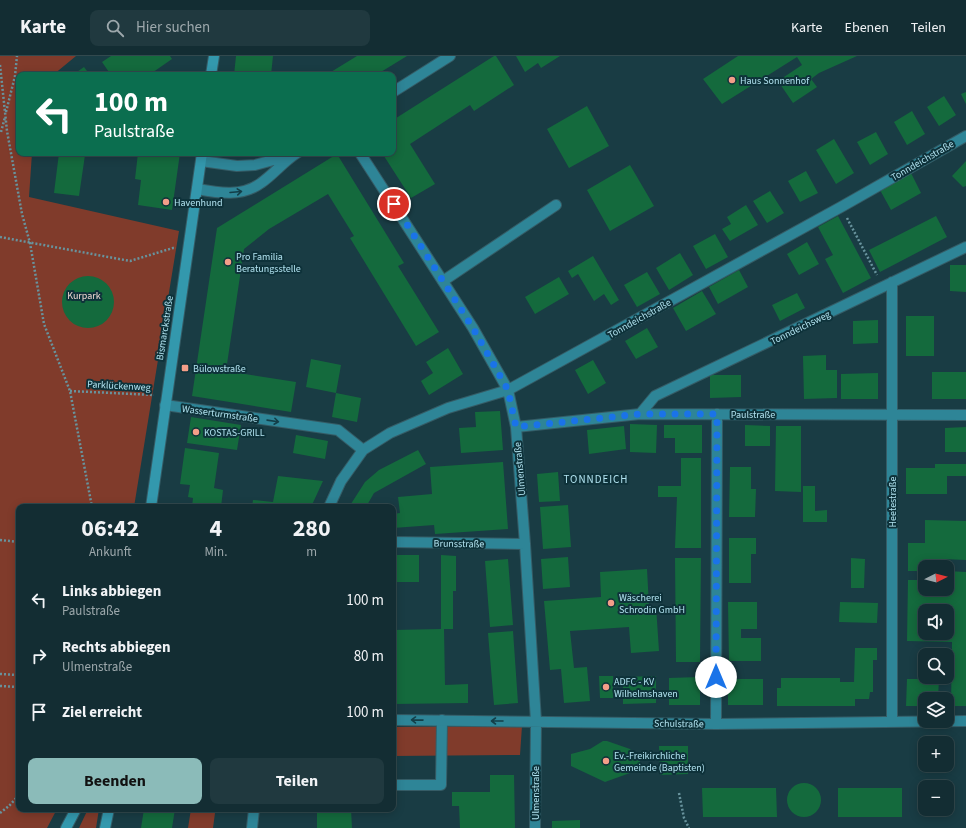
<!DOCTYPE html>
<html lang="de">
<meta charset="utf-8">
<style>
:root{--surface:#132d33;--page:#20393f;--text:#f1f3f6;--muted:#9da8ac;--line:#32494e;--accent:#8bbbb9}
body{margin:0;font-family:"Source Sans 3",sans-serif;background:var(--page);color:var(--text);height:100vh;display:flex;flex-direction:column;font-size:15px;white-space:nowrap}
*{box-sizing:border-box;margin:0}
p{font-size:13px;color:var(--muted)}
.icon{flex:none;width:22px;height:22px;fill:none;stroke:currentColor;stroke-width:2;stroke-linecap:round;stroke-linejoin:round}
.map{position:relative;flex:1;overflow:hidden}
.sheet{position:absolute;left:16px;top:448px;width:380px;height:308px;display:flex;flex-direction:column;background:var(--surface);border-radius:8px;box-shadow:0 2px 10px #0003,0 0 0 1px var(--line)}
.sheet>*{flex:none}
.top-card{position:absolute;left:16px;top:16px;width:380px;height:84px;border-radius:8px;box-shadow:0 2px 10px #0003,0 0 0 1px var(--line);background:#0b6e4f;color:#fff;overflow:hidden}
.needle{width:26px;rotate:84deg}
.buttons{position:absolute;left:918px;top:504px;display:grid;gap:8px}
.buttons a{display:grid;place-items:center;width:36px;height:36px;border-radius:8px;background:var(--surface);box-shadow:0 2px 10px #0003,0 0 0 1px var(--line);font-size:20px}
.pin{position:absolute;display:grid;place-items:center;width:34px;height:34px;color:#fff;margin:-17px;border:2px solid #fff;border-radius:50%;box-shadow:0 1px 4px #0007}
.me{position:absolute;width:44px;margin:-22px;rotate:0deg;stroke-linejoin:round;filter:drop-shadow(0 0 3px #0008)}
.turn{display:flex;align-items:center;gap:14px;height:84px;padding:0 12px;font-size:18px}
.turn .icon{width:52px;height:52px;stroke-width:2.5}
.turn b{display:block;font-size:28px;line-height:34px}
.eta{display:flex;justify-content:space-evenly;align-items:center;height:68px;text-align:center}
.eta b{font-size:24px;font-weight:700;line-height:28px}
.button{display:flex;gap:8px;margin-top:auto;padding:8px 12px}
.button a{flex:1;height:46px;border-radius:8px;background:var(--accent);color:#111;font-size:16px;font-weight:700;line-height:46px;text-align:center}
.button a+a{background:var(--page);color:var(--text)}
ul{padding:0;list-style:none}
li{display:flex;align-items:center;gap:12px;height:56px;padding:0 12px}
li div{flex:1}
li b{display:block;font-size:15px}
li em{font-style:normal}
header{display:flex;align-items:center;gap:24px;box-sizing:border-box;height:56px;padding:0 20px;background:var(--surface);border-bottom:1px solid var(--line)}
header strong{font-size:19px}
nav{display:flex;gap:22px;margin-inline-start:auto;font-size:14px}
.search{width:280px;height:36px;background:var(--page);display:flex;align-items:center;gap:10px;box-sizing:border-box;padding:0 14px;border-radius:8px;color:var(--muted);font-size:15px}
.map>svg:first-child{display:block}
.green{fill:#803b2b}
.building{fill:#146a3d;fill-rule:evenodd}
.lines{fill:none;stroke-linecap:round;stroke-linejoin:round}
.lane-casing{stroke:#355c66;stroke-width:12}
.street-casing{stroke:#355c66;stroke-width:12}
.primary-casing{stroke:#355c66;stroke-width:12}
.path{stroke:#68939d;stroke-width:2.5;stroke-dasharray:2 2;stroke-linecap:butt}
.lane{stroke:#2e8597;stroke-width:10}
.street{stroke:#2e8597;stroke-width:10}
.primary{stroke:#3398ad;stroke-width:10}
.oneway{stroke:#133e48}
.route{stroke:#1a73e8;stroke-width:7;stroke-dasharray:0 12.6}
.poi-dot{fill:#f49e88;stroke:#0e323a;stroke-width:1.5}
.labels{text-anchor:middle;stroke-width:4;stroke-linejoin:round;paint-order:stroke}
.poi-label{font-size:10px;fill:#b1e2ef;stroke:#0e323a;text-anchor:start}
.street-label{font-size:10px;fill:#b1e2ef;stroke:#0e323a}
.park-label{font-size:10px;fill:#f0d9d3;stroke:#0e323a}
.neighbourhood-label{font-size:11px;letter-spacing:1px;fill:#b1e2ef;stroke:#0e323a}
</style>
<header>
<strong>Karte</strong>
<div class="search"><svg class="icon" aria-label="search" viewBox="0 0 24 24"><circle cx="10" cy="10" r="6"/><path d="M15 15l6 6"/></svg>Hier suchen</div>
<nav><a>Karte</a><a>Ebenen</a><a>Teilen</a></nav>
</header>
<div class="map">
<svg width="966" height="772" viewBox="0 0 966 772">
<rect width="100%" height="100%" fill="#193c44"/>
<path class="green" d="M0,0H76L53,19H19V97H32L29,141L179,175L134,451H19V753H57L47,772H0Z
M522,670L520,699L393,700V671Z
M88,753H99L96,772H79Z
M191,753H209V756L215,757L213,772H188Z"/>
<path class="building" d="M111,0H170L172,3L149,19H111L102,6Z
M236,0H273L271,19H234Z
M357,0H407L376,19H326Z
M494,0H496L514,29L474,55L470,49L410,88L435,128L411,142L382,97H393V64Z
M516,0H560L541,12L538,7L525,16Z
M738,0H857L819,17L811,23L817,31L793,47L778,25L802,9L797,1L722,48L703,23Z
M84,11L90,19H75L74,18Z
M966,36V48L961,38Z
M944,40L956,59L939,70L927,51Z
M587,50L609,90L569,112L547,73Z
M912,55L925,78L907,89L894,66Z
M876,76L888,98L870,109L857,86Z
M834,83L854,117L836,128L816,94Z
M59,97L85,99L79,140L54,137Z
M138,97H180L172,154L138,149L141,124L135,123Z
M337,98L404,207L398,210L439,276L416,290L350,182L354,180L328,138L269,173L244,193L226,315L296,326L291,356L192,340L217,172Z
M966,105V130L963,131L952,120Z
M630,109L654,150L610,175L587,134Z
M806,115L818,137L800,146L788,125Z
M911,117L921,137L891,154L880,134Z
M770,135L784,157L767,167L753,145Z
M746,149L758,169L730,185L722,173L731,168L727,161Z
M838,160L871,222L843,237L825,203L833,199L818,171Z
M936,160L947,181L880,216L869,194Z
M715,178L728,201L706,213L693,190Z
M807,186L819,208L799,219L787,198Z
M680,197L693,219L669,234L656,212Z
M593,200L619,244L611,249L604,238L594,245L578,218L572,222L568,215Z
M950,209H966V236L950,235Z
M739,214L748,231L718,248L709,231Z
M647,216L660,238L637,251L624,229Z
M62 246a26 26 0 1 1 52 0a26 26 0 1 1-52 0Z
M559,221L569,238L535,258L525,241Z
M702,235L716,258L686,275L673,252Z
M797,237L805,252L780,265L772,249Z
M906,260H934V300H906Z
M878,264V287L853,288V265Z
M647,272L658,291L636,303L625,285Z
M448,292L463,318L429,339L421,325L433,317L426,306Z
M826,299V314H837V342L804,343L803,300Z
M311,303L341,309L336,337L306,331Z
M593,304L606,327L588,338L575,314Z
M932,316H966V343H932Z
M878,317V343H841V318Z
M710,319H741V341L710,342Z
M336,337L361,342L357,366L332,361Z
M500,355L503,394L461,397L459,372L476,371L475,356Z
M191,361L241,369L237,394L187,387Z
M630,368L657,369L656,397L630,396Z
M664,369H702V397H675V382H664Z
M745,369L770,370V390H745Z
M624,370L626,393L589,398L587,374Z
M776,370H801V436L775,435Z
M966,371V396H945V372Z
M296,379L328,385L325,403L293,397Z
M185,392L219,397L214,432L223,434L221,451H192L193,442L188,441L190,429L180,428Z
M418,394L426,408L374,437L366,451H349L365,426L379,414Z
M681,402H701V492H675L677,441H658V430H681Z
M503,406L508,473L435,478L434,469L393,472V458L400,457L398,441L432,438L430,411Z
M935,408H966V420H947V438H906V412H935Z
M730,411H751V433H756L755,461H729Z
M558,416L560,445L539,446L537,418Z
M278,420L323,425L311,451H252L253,444L273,446Z
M803,430H815V455L827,454V466H803Z
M568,449L571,491L543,493L540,451Z
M925,464L966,465V504L943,503V511H925V515H908V487H925Z
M729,482H756V498H751V527H729Z
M394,499H419V526H394Z
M441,499L456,500V535H453V573H444L445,629L468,628V647L393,648V618H397V607H393V574L441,573Z
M568,501L570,531L543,533L541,503Z
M675,502H701L700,606H676Z
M851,502L865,503L864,532H851Z
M508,503L513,569L490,571L485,505Z
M647,513L649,550H656L659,595L631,597L629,571L570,575L574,612L587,611L590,645L564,647L561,613L550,614L544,545L601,541L600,516Z
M947,515L966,516V650H951L952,586L907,585L908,524H925V533H947ZM925,555H947V577H925Z
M728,546H757V573H741V582H761V605H729Z
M840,546L878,547L877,567L839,566Z
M513,575L518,647L494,649L488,577Z
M855,592H877V604H873V636H870L869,643H855V650H777V632H781V622H840V626H854Z
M599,620H613V642H600Z
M656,620V647L623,648V621Z
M700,621V649H669V622Z
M728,623H763V649H728Z
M907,623H939L938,643H925V650H906Z
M603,685H607L630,693L632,696L640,700V711L632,714L630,717L605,726L571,710V698L590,693Z
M659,690H688V718L660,719Z
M490,719H514L515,772H460L459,750H452V736H490Z
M787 744a17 17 0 1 1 34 0a17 17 0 1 1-34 0Z
M702,732H776L777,761H703Z
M838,732H902V761H838Z
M144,753H175L172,772H141Z
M213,753H230L229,757Z
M317,753H351L352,772H317Z
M580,764V772H552V765Z"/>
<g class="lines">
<defs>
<path id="lane" d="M443,225L556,149
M393,729H441L442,664"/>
<path id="street" d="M393,36L450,0
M360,97L473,272L508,334L516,371L525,488L536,665L535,772
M201,105L237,110L255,109L292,99
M197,133C219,137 242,141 261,127C274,118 284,105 297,97
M165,349L338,374L363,394
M640,358L655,340L966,191
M516,371L640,358L966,359
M329,451L341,425L363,394L390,377L448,352L508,334L841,151L966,80
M393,486L525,488
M393,664L716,668L966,665
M892,666V226
M716,668L717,358
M252,772L254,753"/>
<path id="primary" d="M211,19L214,0
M151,451L202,97
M66,772L76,753
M105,772L109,753"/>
</defs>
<use href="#lane" class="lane-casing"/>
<use href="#street" class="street-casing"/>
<use href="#primary" class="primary-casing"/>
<path class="path" d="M0,9L7,75L22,158L30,187L44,268L70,335L92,451
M6,56L15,20L17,0
M1,76L5,61
M847,162L877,219
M0,181L130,205L173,192H176
M70,335L154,339
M0,484L19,486
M0,618L19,619
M0,630L19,631
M679,737L684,762L689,772
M0,757L9,750L19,739"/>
<use href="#lane" class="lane"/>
<use href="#street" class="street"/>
<use href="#primary" class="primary"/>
</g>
<defs><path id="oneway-shaft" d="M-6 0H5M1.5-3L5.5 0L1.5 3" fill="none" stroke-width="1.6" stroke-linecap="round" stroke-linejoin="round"/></defs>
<g class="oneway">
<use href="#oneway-shaft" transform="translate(236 136) rotate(-5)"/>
<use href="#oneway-shaft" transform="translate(273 365) rotate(8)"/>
<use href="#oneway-shaft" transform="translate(417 664) rotate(-179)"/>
<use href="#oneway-shaft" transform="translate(497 665) rotate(-180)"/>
</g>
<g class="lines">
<path class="route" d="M394,148L473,272L508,334L516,371L640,358H717L716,621"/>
</g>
<g class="poi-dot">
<circle cx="732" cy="24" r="4"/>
<circle cx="166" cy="146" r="4"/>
<circle cx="228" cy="206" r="4"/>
<rect x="181" y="308" width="8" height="8" rx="2"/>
<circle cx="196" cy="376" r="4"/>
<circle cx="611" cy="547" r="4"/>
<circle cx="606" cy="631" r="4"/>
<circle cx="606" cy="705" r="4"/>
</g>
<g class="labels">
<g class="poi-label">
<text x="740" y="28">Haus Sonnenhof</text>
<text x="174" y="150">Havenhund</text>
<text x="236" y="204">Pro Familia<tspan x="236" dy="12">Beratungsstelle</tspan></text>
<text x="193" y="316">Bülowstraße</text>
<text x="204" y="380">KOSTAS-GRILL</text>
<text x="619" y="545">Wäscherei<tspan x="619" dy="12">Schrodin GmbH</tspan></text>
<text x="614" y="629">ADFC - KV<tspan x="614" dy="12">Wilhelmshaven</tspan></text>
<text x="614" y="703">Ev.-Freikirchliche<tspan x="614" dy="12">Gemeinde (Baptisten)</tspan></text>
</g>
<g class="street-label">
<text transform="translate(922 104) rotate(-30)" y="4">Tonndeichstraße</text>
<text transform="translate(639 262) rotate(-29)" y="4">Tonndeichstraße</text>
<text transform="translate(800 271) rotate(-26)" y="4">Tonndeichsweg</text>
<text transform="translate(164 272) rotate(-81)" y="4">Bismarckstraße</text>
<text transform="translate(119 329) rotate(3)" y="4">Parklückenweg</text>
<text transform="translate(220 357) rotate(8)" y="4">Wasserturmstraße</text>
<text x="753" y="362">Paulstraße</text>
<text transform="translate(519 413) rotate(-95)" y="4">Ulmenstraße</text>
<text transform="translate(892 446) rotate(-90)" y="4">Heetestraße</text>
<text transform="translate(459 487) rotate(1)" y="4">Brunsstraße</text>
<text transform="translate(679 667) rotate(1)" y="4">Schulstraße</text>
<text transform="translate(535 737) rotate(-90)" y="4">Ulmenstraße</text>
</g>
<g class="park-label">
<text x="84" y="243">Kurpark</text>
</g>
<g class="neighbourhood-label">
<text x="596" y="427">TONNDEICH</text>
</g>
</g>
</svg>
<div class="buttons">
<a><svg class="needle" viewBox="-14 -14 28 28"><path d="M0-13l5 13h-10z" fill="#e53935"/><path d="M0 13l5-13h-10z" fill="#9da8ac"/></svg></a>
<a><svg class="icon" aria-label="sound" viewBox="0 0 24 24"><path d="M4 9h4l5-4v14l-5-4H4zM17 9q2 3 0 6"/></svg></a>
<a><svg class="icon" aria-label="search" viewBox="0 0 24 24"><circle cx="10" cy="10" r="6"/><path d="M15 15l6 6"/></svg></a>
<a><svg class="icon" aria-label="layers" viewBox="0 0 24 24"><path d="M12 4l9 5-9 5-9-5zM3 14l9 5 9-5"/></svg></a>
<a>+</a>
<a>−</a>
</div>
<div class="pin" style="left:394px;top:148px;background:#d93025"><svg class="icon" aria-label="arrive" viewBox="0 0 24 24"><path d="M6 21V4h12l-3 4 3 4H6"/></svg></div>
<svg class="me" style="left:716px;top:621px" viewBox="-20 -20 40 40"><circle r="19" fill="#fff"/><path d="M0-13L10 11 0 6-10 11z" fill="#1a73e8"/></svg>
<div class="top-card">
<div class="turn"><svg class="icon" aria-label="left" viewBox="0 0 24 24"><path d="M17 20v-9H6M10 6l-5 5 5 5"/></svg><div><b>100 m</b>Paulstraße</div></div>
</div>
<section class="sheet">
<div class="eta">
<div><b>06:42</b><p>Ankunft</p></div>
<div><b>4</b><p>Min.</p></div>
<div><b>280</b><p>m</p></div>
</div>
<ul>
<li><svg class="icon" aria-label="left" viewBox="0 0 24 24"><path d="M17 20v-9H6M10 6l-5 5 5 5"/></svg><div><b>Links abbiegen</b><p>Paulstraße</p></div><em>100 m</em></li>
<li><svg class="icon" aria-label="right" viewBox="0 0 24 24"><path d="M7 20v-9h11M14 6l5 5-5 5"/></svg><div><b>Rechts abbiegen</b><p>Ulmenstraße</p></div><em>80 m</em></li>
<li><svg class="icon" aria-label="arrive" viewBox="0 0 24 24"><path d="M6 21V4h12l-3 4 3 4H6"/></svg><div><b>Ziel erreicht</b></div><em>100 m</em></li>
</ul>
<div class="button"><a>Beenden</a><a>Teilen</a></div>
</section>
</div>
